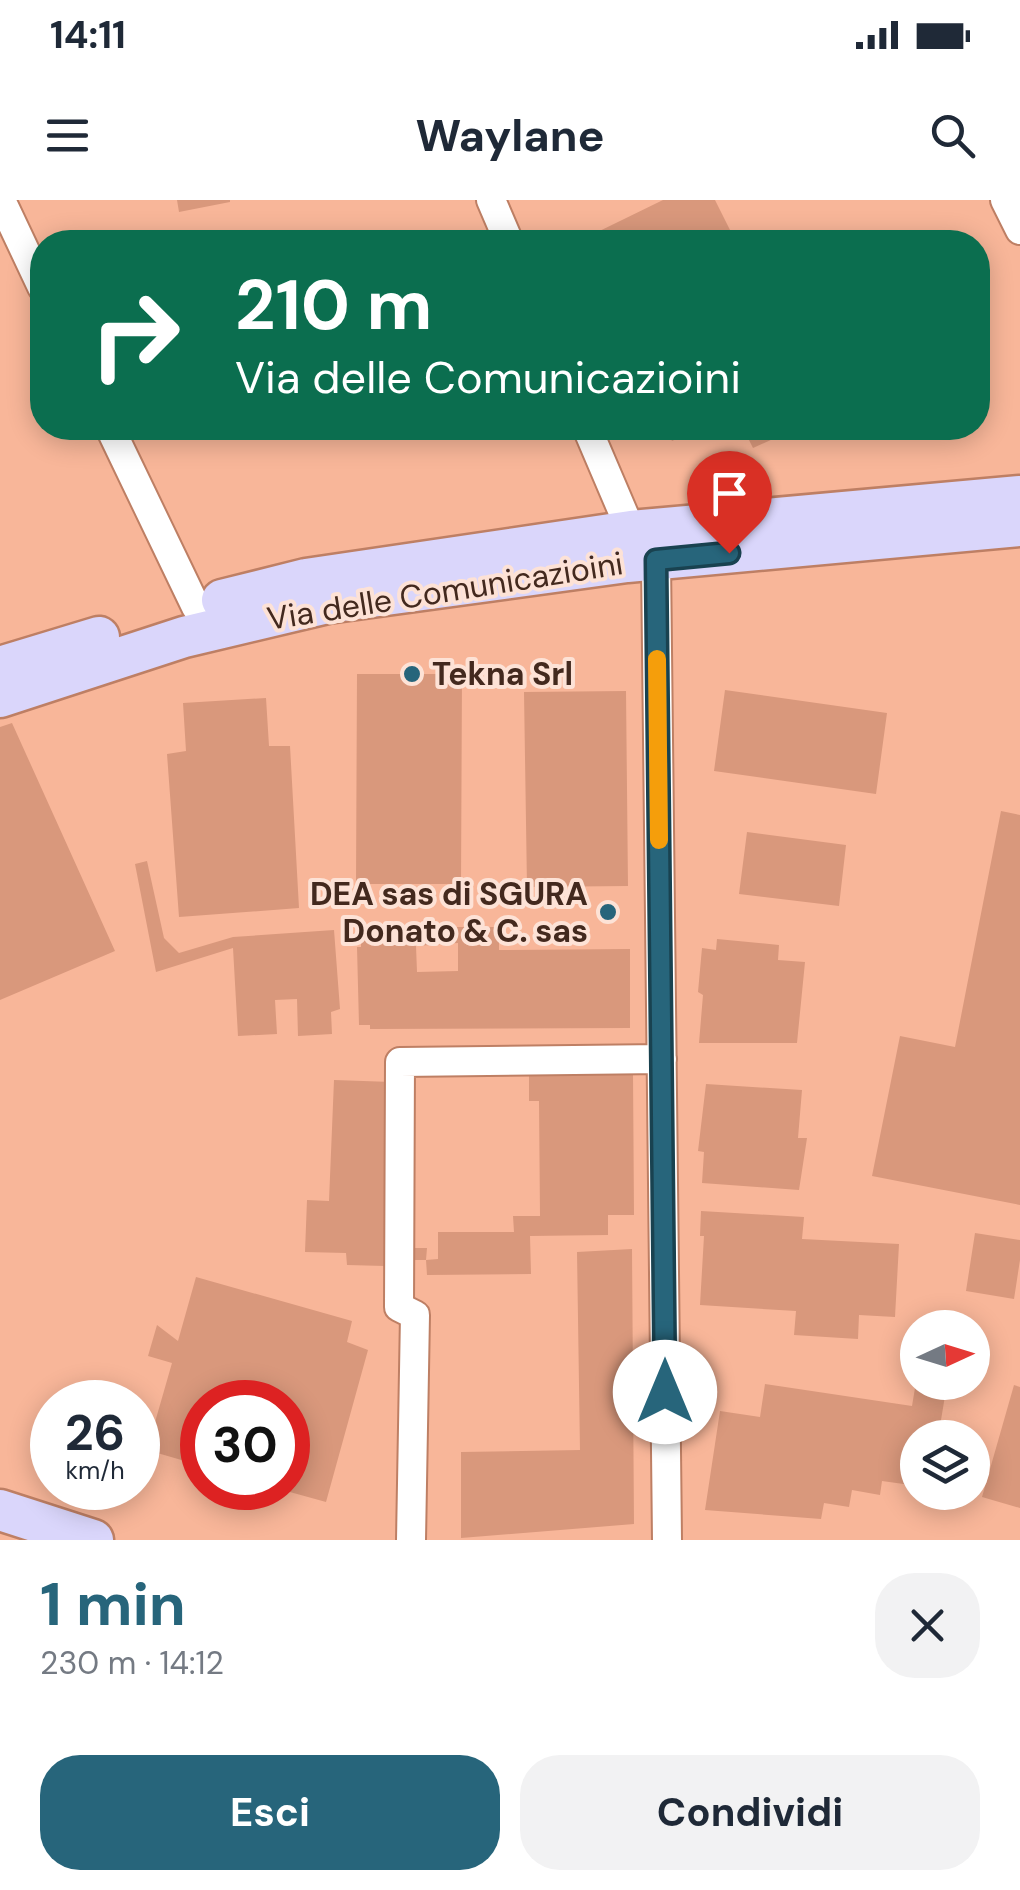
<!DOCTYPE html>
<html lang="it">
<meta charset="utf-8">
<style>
:root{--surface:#fff;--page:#f2f2f3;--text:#1f2937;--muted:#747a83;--accent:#27657b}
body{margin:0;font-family:"DM Sans",sans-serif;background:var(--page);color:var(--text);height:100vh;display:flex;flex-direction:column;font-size:38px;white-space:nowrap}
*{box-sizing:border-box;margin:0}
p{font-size:32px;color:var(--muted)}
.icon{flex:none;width:55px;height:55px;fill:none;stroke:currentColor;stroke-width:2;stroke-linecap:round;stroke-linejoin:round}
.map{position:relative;height:1340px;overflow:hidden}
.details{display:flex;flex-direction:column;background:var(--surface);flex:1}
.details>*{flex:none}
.guide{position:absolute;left:30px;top:30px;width:960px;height:210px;border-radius:40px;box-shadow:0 5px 25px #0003;background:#0b6e4f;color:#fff;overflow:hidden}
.needle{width:65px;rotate:86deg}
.fabs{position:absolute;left:900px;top:1110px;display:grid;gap:20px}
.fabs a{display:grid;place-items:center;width:90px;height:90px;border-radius:50%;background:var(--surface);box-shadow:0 5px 25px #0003;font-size:50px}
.speed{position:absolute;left:30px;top:1180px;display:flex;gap:20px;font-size:50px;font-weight:700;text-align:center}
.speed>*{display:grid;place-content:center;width:130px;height:130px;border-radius:50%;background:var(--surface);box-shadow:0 5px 25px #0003;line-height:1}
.speed small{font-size:25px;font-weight:400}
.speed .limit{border:15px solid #d22;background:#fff;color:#111}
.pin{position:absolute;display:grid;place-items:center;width:85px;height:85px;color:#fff;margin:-102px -42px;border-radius:50% 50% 50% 0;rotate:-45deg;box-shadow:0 0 10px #0007}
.pin .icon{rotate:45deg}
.me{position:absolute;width:110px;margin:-55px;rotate:0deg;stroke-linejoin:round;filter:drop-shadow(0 0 8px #0008)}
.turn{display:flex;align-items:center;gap:35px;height:210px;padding:0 40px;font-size:45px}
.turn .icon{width:130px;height:130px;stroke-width:2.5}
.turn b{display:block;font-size:70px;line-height:85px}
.round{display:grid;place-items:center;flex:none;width:105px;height:105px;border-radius:40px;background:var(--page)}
.overview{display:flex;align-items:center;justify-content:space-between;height:170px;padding:0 40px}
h1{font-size:60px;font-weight:700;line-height:75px;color:var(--accent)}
.cta{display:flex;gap:20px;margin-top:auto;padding:20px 40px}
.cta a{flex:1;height:115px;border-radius:40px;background:var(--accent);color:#fff;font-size:40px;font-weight:700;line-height:115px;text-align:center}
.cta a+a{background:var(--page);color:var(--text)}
.status{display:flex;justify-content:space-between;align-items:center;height:70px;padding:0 50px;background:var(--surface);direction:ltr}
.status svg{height:28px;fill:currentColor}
header{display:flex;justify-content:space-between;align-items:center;height:130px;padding:0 40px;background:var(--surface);font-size:45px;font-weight:700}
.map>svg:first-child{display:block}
.building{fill:#d9987c;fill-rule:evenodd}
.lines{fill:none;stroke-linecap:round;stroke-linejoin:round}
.street-casing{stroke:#be7f64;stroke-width:32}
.secondary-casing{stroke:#be7f64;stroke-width:45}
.street{stroke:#fff;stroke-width:28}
.secondary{stroke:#dad6fb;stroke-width:40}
.route-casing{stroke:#194250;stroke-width:25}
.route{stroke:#27657b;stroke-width:18}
.slow{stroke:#f59e0b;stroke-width:18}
.poi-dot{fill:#27657b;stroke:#fde2d6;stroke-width:4}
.labels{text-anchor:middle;stroke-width:8;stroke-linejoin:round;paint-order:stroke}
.street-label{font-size:32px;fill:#43291e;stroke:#fde2d6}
.poi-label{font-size:32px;font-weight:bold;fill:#43291e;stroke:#fde2d6;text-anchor:start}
</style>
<div class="status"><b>14:11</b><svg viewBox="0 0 49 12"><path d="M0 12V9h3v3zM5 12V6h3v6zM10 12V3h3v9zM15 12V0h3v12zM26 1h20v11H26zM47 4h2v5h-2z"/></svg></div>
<header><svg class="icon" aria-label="menu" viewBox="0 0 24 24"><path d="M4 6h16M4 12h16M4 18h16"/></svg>Waylane<svg class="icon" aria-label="search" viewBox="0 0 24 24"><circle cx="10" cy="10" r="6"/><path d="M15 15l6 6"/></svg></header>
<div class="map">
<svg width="1020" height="1340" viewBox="0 0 1020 1340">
<rect width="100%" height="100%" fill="#f8b699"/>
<path class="building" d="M177,0H230V2L179,12Z
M663,0H715L736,42H577Z
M665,228H700L672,241Z
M743,228H797L753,248Z
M357,474H462L461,684H356Z
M725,490L887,513L876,594L714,571Z
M626,491L628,686L527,687L524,492Z
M266,498L269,546H290L299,708L179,717L167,554L186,551L183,503Z
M12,523L115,751L0,800V527Z
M1001,611L1020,615V1005L872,976L900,836L955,847Z
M747,632L846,645L839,706L739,694Z
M147,661L164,738L179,753L233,737L334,730L340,809L331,812L332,834L298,836L297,799L275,800L277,834L238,836L233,748L156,772L135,664Z
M457,727H499V750L630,749V828L370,829V825H359L357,747H361V734L390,732V745L410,743L409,731ZM458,743V771L417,772L416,746Z
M717,739L779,745L778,760L805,762L797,843H699L703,795L698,792L702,748L716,750Z
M633,874L634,1015H608V1035L530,1036L531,1074L427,1075L426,1060L438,1059V1032H514L513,1016H540L539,901H529V875Z
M334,880L392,882L385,1066L347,1065L346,1053L305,1052L307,1000L329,1001Z
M706,884L802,890L798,938H807L799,990L702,983L704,952L698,951Z
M701,1011L804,1017L802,1039L899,1044L895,1117L859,1115L858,1139L794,1135L796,1111L700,1105L704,1036H700Z
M975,1033L1020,1040V1060L1014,1099L966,1091Z
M409,1048H427L426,1060H409Z
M632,1049L634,1324L461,1338V1252L580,1250L577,1052Z
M196,1077L352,1121L347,1142L368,1150L326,1302L279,1289L288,1288V1202H202V1266L147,1250L172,1163L148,1156L157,1125L178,1141Z
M916,1182L947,1184L938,1238H918V1286L882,1281L880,1295L852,1290L849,1307L824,1303L821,1319L705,1310L720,1211L760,1217L765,1184L912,1206Z
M1014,1185L1020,1187V1308L982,1297Z"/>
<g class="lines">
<defs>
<path id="street" d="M1,0L42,87
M491,0L509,42
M1005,0L1020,30
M110,228L196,407
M587,228L631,331
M656,360L667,1340
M411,1340L415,1115L399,1107L400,862L662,859"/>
<path id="secondary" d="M222,400L306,379L631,331L1020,296
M0,467L99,437
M0,497L184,437L327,403L627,362L1020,326
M0,1310L93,1340"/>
</defs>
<use href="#street" class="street-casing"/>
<use href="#secondary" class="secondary-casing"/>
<use href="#street" class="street"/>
<use href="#secondary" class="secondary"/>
</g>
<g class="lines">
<defs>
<path id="route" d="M665,1192L656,360L729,353"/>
</defs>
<use href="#route" class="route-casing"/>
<use href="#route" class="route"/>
<path class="slow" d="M657,459L659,640"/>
</g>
<g class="poi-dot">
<circle cx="412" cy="474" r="10"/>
<circle cx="608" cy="712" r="10"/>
</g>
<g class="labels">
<g class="street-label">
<text transform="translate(445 391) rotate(-9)" y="11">Via delle Comunicazioini</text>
</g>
<g class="poi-label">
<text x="432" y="485">Tekna Srl</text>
<text x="588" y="705" text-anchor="end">DEA sas di SGURA<tspan x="588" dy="37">Donato &amp; C. sas</tspan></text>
</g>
</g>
</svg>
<div class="fabs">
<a><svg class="needle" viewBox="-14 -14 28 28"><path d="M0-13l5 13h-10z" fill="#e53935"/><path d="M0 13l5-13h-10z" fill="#747a83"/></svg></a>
<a><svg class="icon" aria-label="layers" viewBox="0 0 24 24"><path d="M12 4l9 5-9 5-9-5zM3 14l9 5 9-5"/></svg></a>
</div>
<div class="speed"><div>26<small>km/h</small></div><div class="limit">30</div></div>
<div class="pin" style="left:729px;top:353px;background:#d93025"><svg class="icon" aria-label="arrive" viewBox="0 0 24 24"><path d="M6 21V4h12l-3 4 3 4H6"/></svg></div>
<svg class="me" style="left:665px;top:1192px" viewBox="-20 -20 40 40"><circle r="19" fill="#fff"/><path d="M0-13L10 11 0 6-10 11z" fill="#27657b"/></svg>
<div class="guide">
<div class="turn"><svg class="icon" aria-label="right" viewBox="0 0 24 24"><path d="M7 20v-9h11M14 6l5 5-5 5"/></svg><div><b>210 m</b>Via delle Comunicazioini</div></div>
</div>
</div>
<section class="details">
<div class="overview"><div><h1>1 min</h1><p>230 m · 14:12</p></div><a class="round"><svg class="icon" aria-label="close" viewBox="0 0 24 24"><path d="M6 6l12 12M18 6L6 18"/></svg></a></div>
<div class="cta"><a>Esci</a><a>Condividi</a></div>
</section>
